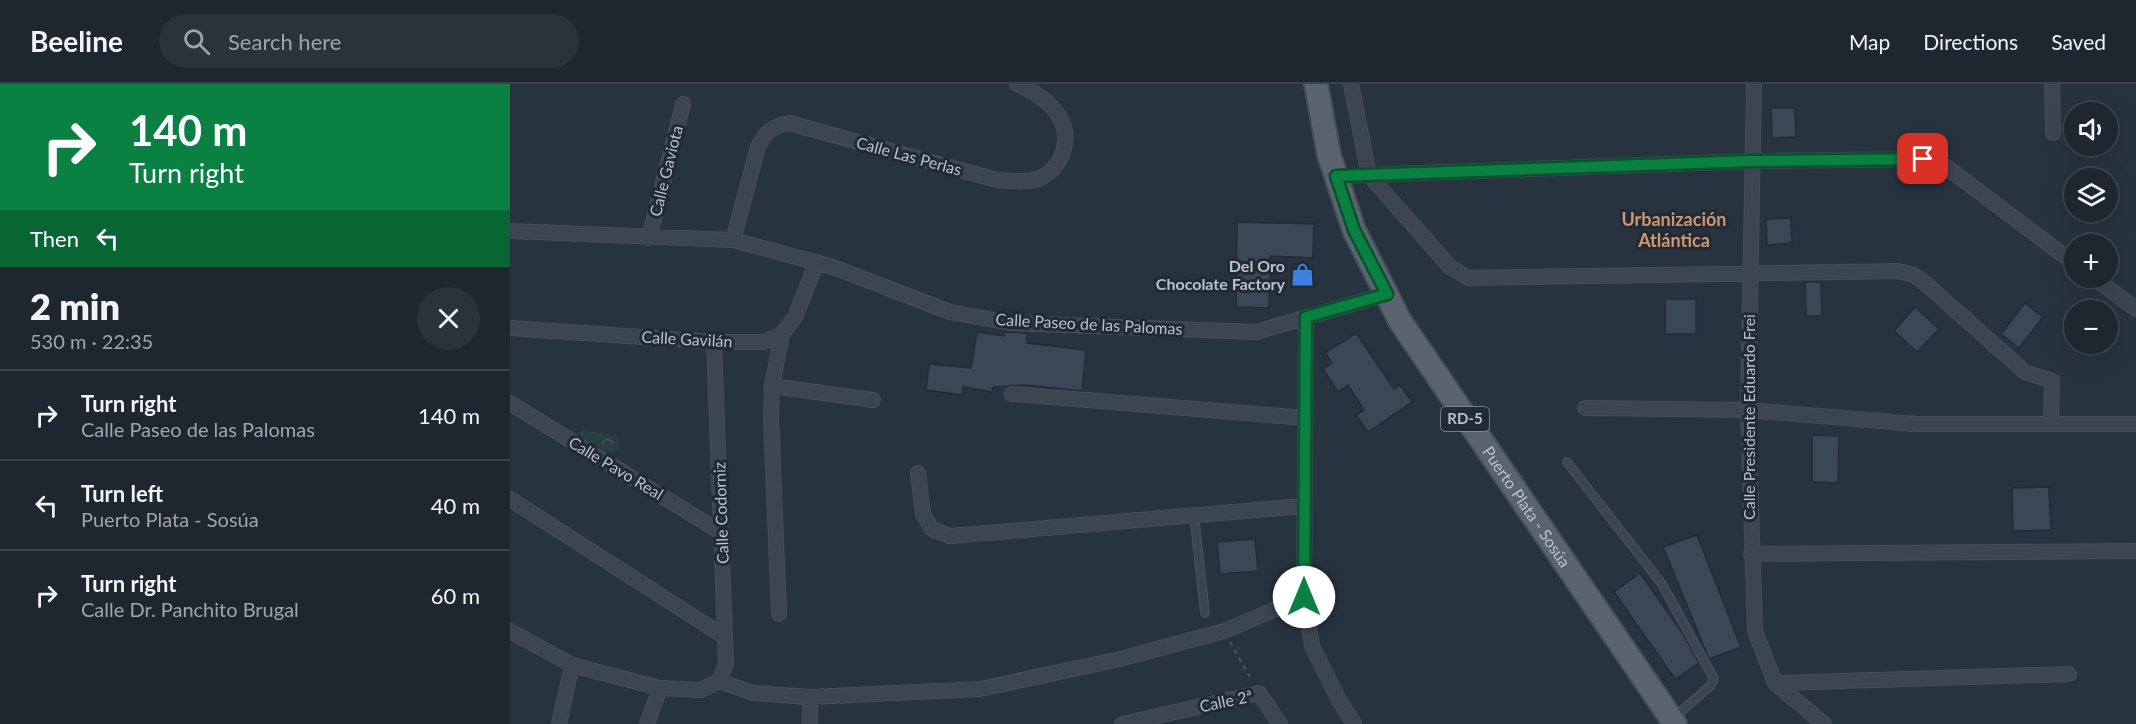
<!DOCTYPE html>
<meta charset="utf-8">
<style>
:root{--surface:#1e2630;--page:#2b323c;--text:#f1f3f6;--muted:#a1a5ab;--line:#3c434c}
body{margin:0;font-family:Lato,sans-serif;background:var(--page);color:var(--text);height:100vh;display:flex;flex-direction:column;font-size:22px;white-space:nowrap}
*{box-sizing:border-box;margin:0}
p{font-size:20px;color:var(--muted)}
.icon{flex:none;width:33px;height:33px;fill:none;stroke:currentColor;stroke-width:2;stroke-linecap:round;stroke-linejoin:round}
.map{position:relative;flex:1;overflow:hidden}
.drawer{display:flex;flex-direction:column;background:var(--surface);width:510px}
.drawer>*{flex:none}
.banner{background:#0b8043;color:#fff;overflow:hidden}
.controls{position:absolute;left:1554px;top:18px;display:grid;gap:12px}
.controls a{display:grid;place-items:center;width:54px;height:54px;border-radius:50%;background:var(--surface);box-shadow:0 6px 24px #0002,0 0 0 2px var(--line);font-size:30px}
.pin{position:absolute;display:grid;place-items:center;width:51px;height:51px;color:#fff;margin:-26px;border-radius:12px;box-shadow:0 3px 9px #0006}
.me{position:absolute;width:66px;margin:-33px;rotate:0deg;stroke-linejoin:round;filter:drop-shadow(0 0 4px #0008)}
.turn{display:flex;align-items:center;gap:21px;height:126px;padding:0 30px;font-size:27px}
.turn .icon{width:78px;height:78px;stroke-width:2.5}
.turn b{display:block;font-size:42px;line-height:51px}
.then{display:flex;align-items:center;height:57px;padding:0 30px;background:#0003;gap:12px;font-size:22px}
.round{display:grid;place-items:center;flex:none;width:63px;height:63px;border-radius:32px;background:var(--page)}
.head{display:flex;align-items:center;justify-content:space-between;height:102px;padding:0 30px}
h1{font-size:36px;font-weight:800;line-height:45px}
ul{padding:0;list-style:none}
li{display:flex;align-items:center;gap:18px;height:90px;padding:0 30px;border-top:2px solid var(--line)}
li div{flex:1}
li b{display:block;font-size:22px}
li em{font-style:normal}
header{display:flex;align-items:center;gap:36px;box-sizing:border-box;height:84px;padding:0 30px;background:var(--surface);border-bottom:2px solid var(--line)}
header strong{font-size:28px}
nav{display:flex;gap:33px;margin-inline-start:auto;font-size:21px}
.search{width:420px;height:54px;background:var(--page);display:flex;align-items:center;gap:15px;box-sizing:border-box;padding:0 21px;border-radius:33px;color:var(--muted);font-size:22px}
main{display:flex;flex:1;min-height:0}
.map>svg:first-child{display:block}
.park{fill:url(#park-crowns)}
.building{fill:#3a4756;stroke:#232c37;stroke-width:1.5}
.lines{fill:none;stroke-linecap:round;stroke-linejoin:round}
.lane-casing{stroke:#464e59;stroke-width:10}
.street-casing{stroke:#464e59;stroke-width:16}
.primary-casing{stroke:#464e59;stroke-width:26}
.path{stroke:#435859;stroke-width:2;stroke-dasharray:4.5 4.5;stroke-linecap:butt}
.lane{stroke:#3c4550;stroke-width:7}
.street{stroke:#3c4550;stroke-width:14}
.primary{stroke:#5a6470;stroke-width:22}
.route-casing{stroke:#07532c;stroke-width:15}
.route{stroke:#0b8043;stroke-width:10}
.labels{text-anchor:middle;stroke-width:6;stroke-linejoin:round;paint-order:stroke}
.shield{fill:#212a35;stroke:#8b939d;stroke-width:1.5}
.shield-label{font-size:15px;font-weight:bold;fill:#b9c0ca}
.street-label{font-size:16px;fill:#b9c0ca;stroke:#212a35}
.poi-label{font-size:16px;font-weight:bold;fill:#b9c0ca;stroke:#212a35;text-anchor:end}
.neighbourhood-label{font-size:18px;font-weight:bold;fill:#cf966f;stroke:#212a35}
</style>
<header>
<strong>Beeline</strong>
<div class="search"><svg class="icon" aria-label="search" viewBox="0 0 24 24"><circle cx="10" cy="10" r="6"/><path d="M15 15l6 6"/></svg>Search here</div>
<nav><a>Map</a><a>Directions</a><a>Saved</a></nav>
</header>
<main>
<section class="drawer">
<div class="banner">
<div class="turn"><svg class="icon" aria-label="right" viewBox="0 0 24 24"><path d="M7 20v-9h11M14 6l5 5-5 5"/></svg><div><b>140 m</b>Turn right</div></div>
<div class="then">Then<svg class="icon" aria-label="left" viewBox="0 0 24 24"><path d="M17 20v-9H6M10 6l-5 5 5 5"/></svg></div>
</div>
<div class="head"><div><h1>2 min</h1><p>530 m · 22:35</p></div><a class="round"><svg class="icon" aria-label="close" viewBox="0 0 24 24"><path d="M6 6l12 12M18 6L6 18"/></svg></a></div>
<ul>
<li><svg class="icon" aria-label="right" viewBox="0 0 24 24"><path d="M7 20v-9h11M14 6l5 5-5 5"/></svg><div><b>Turn right</b><p>Calle Paseo de las Palomas</p></div><em>140 m</em></li>
<li><svg class="icon" aria-label="left" viewBox="0 0 24 24"><path d="M17 20v-9H6M10 6l-5 5 5 5"/></svg><div><b>Turn left</b><p>Puerto Plata - Sosúa</p></div><em>40 m</em></li>
<li><svg class="icon" aria-label="right" viewBox="0 0 24 24"><path d="M7 20v-9h11M14 6l5 5-5 5"/></svg><div><b>Turn right</b><p>Calle Dr. Panchito Brugal</p></div><em>60 m</em></li>
</ul>
</section>
<div class="map">
<svg width="1626" height="640" viewBox="0 0 1626 640">
<defs>
<pattern id="park-crowns" width="20" height="18" patternUnits="userSpaceOnUse" patternTransform="scale(1.5)"><rect width="20" height="18" fill="#2a3f41"/><path d="M2 6a3 3 0 1 1 6 0M12 15a3 3 0 1 1 6 0" fill="none" stroke="#47595b"/></pattern>
</defs>
<rect width="100%" height="100%" fill="#283340"/>
<path class="park" d="M72,346L107,352L110,361L105,368C93,368 77,358 69,350Z"/>
<path class="building" d="M1261,24H1285L1286,53L1262,54Z
M1281,134L1282,159L1257,161L1256,135Z
M727,138L804,140L803,174L760,172L759,224L726,223Z
M1295,198H1311L1312,232H1296Z
M1155,215H1186V250H1155Z
M1515,219L1533,233L1509,264L1491,250Z
M1405,223L1429,245L1407,268L1384,247Z
M467,248L494,252V248L517,249V259L576,266L572,307L514,301L483,303L482,308L453,303V311L416,306L419,280L461,284Z
M846,249L884,305L890,301L902,318L858,348L846,331L854,326L838,301L828,308L813,285L822,279L815,269Z
M1302,351L1329,352L1328,399L1302,398Z
M1539,403L1541,446L1503,447L1502,404Z
M1187,451L1231,563L1199,575L1153,463Z
M745,455L748,487L710,490L707,458Z
M1130,489L1173,550L1189,579L1165,595L1104,508Z"/>
<g class="lines">
<defs>
<path id="lane" d="M1057,378L1152,500L1204,595L1201,601L1165,633
M684,431L695,529"/>
<path id="street" d="M841,0L859,91L940,183L958,194L1388,187L1404,191L1416,200L1515,288L1542,297L1541,340
M1244,0L1238,326L1245,547L1265,599L1314,640
M1542,0L1543,49
M826,92L1241,77L1413,75L1435,82L1564,179
M0,147L223,156L323,183L440,228L500,239L746,248L877,210
M139,154L173,20
M223,156L248,63C255,48 263,42 279,39L487,96C501,97 515,99 528,95C535,93 545,84 549,77C569,40 539,14 507,0
M1584,194L1626,225
M796,233L794,513L802,562L829,616L844,640
M0,244L204,258H254L272,250L285,233L307,178
M272,250L262,302L363,316
M204,258L216,580L209,597
M262,302L261,334L269,530
M502,310L795,334
M0,319L212,449
M1075,324L1238,326L1406,340H1626
M408,389L413,430L422,445L440,452L794,422
M0,415L215,553
M1241,470L1626,467
M0,547L62,581L150,604L191,606L209,597L243,609L300,613
M1265,599L1559,590
M49,640L62,581
M137,640L150,604
M300,640V613L470,605L610,575L714,547L794,513
M612,640L749,609L770,640"/>
<g id="primary">
<path id="s1" d="M806,0L819,71L844,146L890,237L1165,640"/>
</g>
</defs>
<use href="#lane" class="lane-casing"/>
<use href="#street" class="street-casing"/>
<use href="#primary" class="primary-casing"/>
<path class="path" d="M720,558L742,597"/>
<use href="#lane" class="lane"/>
<use href="#street" class="street"/>
<use href="#primary" class="primary"/>
</g>
<g class="lines">
<defs>
<path id="route" d="M794,513L796,233L877,210L844,146L826,92L1241,77L1413,75"/>
</defs>
<use href="#route" class="route-casing"/>
<use href="#route" class="route"/>
</g>
<defs>
<symbol id="shop-bare" viewBox="-9 -9 18 18"><path d="M-5-2.5h2.3a2.7 3.5 0 0 1 5.4 0H5L5.5 6h-11ZM-1.5-2.5h3a1.5 2.3 0 0 0-3 0Z" fill="#3f7fe0" stroke="#212a35" stroke-width="2.5" paint-order="stroke"/></symbol>
</defs>
<g fill-rule="evenodd">
<use href="#shop-bare" x="776" y="174" width="33" height="33"/>
</g>
<g class="labels">
<rect class="shield" x="931" y="323" width="48" height="24" rx="4.5"/>
<g class="shield-label">
<text x="955" y="340">RD-5</text>
</g>
<g class="street-label">
<text transform="translate(399 72) rotate(15)" y="6">Calle Las Perlas</text>
<text transform="translate(156 87) rotate(-76)" y="6">Calle Gaviota</text>
<text transform="translate(579 240) rotate(3)" y="6">Calle Paseo de las Palomas</text>
<text transform="translate(177 255) rotate(3)" y="6">Calle Gavilán</text>
<text transform="translate(1239 333) rotate(-90)" y="6">Calle Presidente Eduardo Frei</text>
<text transform="translate(106 384) rotate(31)" y="6">Calle Pavo Real</text>
<text dy="6" stroke="none"><textPath href="#s1" startOffset="478">Puerto Plata - Sosúa</textPath></text>
<text transform="translate(211 429) rotate(-92)" y="6">Calle Codorniz</text>
<text transform="translate(716 617) rotate(-12)" y="6">Calle 2ª</text>
</g>
<g class="poi-label">
<text x="775" y="188">Del Oro<tspan x="775" dy="18">Chocolate Factory</tspan></text>
</g>
<g class="neighbourhood-label">
<text x="1164" y="142">Urbanización<tspan x="1164" dy="21">Atlántica</tspan></text>
</g>
</g>
</svg>
<div class="controls">
<a><svg class="icon" aria-label="sound" viewBox="0 0 24 24"><path d="M4 9h4l5-4v14l-5-4H4zM17 9q2 3 0 6"/></svg></a>
<a><svg class="icon" aria-label="layers" viewBox="0 0 24 24"><path d="M12 4l9 5-9 5-9-5zM3 14l9 5 9-5"/></svg></a>
<a>+</a>
<a>−</a>
</div>
<div class="pin" style="left:1413px;top:75px;background:#d93025"><svg class="icon" aria-label="arrive" viewBox="0 0 24 24"><path d="M6 21V4h12l-3 4 3 4H6"/></svg></div>
<svg class="me" style="left:794px;top:513px" viewBox="-20 -20 40 40"><circle r="19" fill="#fff"/><path d="M0-13L10 11 0 6-10 11z" fill="#0b8043"/></svg>
</div>
</main>
